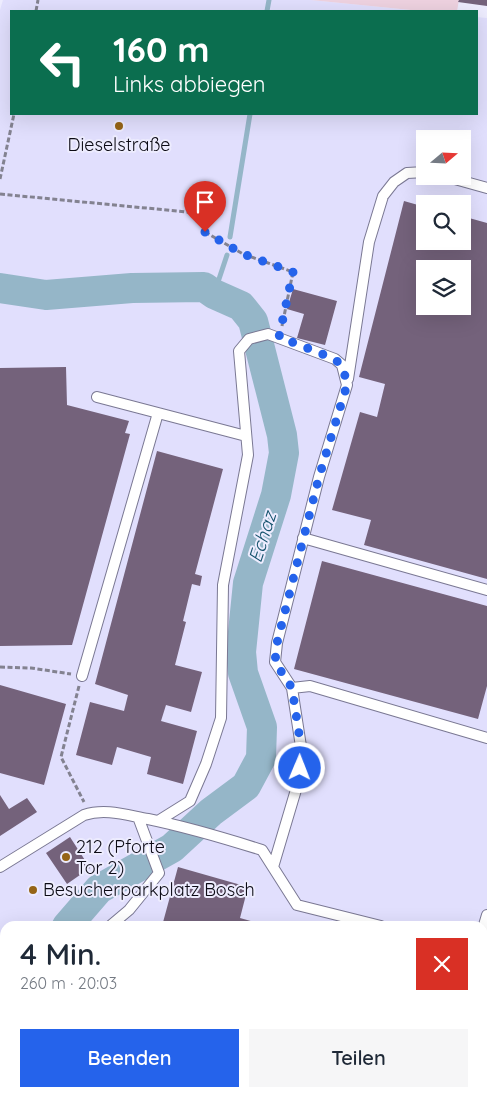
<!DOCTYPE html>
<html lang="de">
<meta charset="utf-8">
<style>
:root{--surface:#fff;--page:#f6f6f7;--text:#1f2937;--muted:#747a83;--accent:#2563eb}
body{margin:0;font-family:Quicksand,sans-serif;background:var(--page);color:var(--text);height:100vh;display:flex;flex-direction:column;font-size:19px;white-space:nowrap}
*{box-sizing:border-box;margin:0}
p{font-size:16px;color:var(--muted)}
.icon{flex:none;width:28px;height:28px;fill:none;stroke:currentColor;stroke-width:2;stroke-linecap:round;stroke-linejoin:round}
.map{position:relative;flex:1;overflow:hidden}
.side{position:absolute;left:0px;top:921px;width:488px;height:176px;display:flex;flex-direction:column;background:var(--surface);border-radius:15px 15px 0 0;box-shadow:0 5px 20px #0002}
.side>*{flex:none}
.hud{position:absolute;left:10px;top:10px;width:468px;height:105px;border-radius:0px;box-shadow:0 5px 20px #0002;background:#0b6e4f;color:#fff;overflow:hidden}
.needle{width:32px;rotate:71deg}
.controls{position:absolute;left:416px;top:130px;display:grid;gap:10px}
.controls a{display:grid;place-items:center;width:55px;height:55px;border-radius:0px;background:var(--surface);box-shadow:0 5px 20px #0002;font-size:25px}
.pin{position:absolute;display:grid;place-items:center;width:42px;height:42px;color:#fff;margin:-51px -21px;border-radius:50% 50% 50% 0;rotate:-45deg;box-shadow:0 0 5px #0007}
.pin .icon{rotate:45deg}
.me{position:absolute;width:55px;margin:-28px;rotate:1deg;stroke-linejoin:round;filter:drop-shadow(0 0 4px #0008)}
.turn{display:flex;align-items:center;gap:18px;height:105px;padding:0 20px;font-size:22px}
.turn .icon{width:65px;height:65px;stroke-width:2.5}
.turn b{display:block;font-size:35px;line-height:42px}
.round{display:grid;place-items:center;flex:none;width:52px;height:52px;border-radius:0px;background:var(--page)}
.summary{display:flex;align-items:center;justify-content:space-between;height:85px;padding:0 20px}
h1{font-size:30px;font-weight:600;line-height:38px}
.cta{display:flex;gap:10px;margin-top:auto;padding:10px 20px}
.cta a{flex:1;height:58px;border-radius:0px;background:var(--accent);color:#fff;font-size:20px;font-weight:600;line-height:58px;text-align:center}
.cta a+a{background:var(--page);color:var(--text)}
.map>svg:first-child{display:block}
.built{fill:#e1dffd;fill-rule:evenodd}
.green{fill:#eed2e0}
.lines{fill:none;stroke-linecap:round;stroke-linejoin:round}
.stream{stroke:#95b6c8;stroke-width:5}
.river{stroke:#95b6c8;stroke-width:30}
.building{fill:#74627b;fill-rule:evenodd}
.lane-casing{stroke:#7a7893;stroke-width:12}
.path{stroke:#838290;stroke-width:3;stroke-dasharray:5 2.5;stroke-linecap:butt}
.lane{stroke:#fff;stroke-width:10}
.route{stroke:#2563eb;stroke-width:9;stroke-dasharray:0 16.2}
.poi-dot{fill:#956416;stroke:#edecfe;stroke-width:2}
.labels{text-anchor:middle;stroke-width:4;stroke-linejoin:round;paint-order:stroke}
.poi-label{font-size:18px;fill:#0c0b15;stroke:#edecfe;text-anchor:start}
.water-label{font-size:19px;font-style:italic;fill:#14526c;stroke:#edecfe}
</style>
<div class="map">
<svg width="487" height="1097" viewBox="0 0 487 1097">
<rect width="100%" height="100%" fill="#edecfe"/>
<path class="built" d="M3,0H311L421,11H11V114H476V17L487,18V1097H0V10ZM425,139H462V176H425ZM425,204H462V241H425ZM425,269H462V306H425ZM5,926H482V1092H5Z"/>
<path class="green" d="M311,0H459L457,11H421Z"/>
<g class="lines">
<path class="stream" d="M267,11L269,0
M230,237L250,114
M214,294L227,255"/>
<path class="river" d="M0,288L46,295L132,288L204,287L214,294L241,306L253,321L282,435L284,453L276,495L248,583L241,652L243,673L262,727L261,758L246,786L211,812L172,848L99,889L67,926
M0,997L5,990"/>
</g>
<path class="building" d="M459,0H487V6L458,2Z
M404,201L425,207V241H462V216L487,223V579L364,545L371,520L332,510L360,412L377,417L385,384L359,377ZM425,269H462V306H425Z
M293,289L337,301L325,345L297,338L304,314L287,309Z
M66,367L67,405L129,421L125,433L130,434L72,645L0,646V368Z
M157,451L223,469L195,574L202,576L200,586L192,584L183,621L186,622L175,665L202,672L191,712L166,705L161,721L197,731L183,784L147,774L151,757L117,747L112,765L76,755L90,702L124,711L128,695L95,684Z
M322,561L487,606V686L478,719L294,669Z
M0,685L66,704L44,785L0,773Z
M0,795L9,809L27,798L37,812L0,836Z
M70,837L90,868L67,884L46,853Z
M178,867L248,887L240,918L268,926H162Z
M482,984L487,986V1097H258L244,1093L482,1092Z"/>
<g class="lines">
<defs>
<path id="lane" d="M444,176L487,188
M348,379L369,242L383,196L394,182L407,173L425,172
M97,397L246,436
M303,538L487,590
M82,676L158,413
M292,688L310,686L487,738
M158,821L190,801L206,764L221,718L223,585L248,455L239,351L249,339L268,334L335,359L342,365L347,385L319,477L277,643L275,662L292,688L302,753L298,783L273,867
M0,867L84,815C105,808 126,815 148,819C187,827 224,838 262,850L297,905L381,926
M110,926L129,910L159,873L138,817
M482,932L487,915
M13,1097L15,1092"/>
</defs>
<use href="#lane" class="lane-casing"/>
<path class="path" d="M36,11L38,0
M0,179L14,114
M0,194L208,214
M205,232L243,254L293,272L282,326
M0,667L31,668L71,674
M79,686L61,757L84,802"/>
<use href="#lane" class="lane"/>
</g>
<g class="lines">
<path class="route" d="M205,232L243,254L293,272L279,337L335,359C343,367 345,374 347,385L319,477L277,643L275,662L292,688L302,753L300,768"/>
</g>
<g class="poi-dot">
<circle cx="119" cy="126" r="5"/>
<circle cx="66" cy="857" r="5"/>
<circle cx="33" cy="890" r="5"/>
</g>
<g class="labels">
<g class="poi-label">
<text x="119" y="151" text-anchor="middle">Dieselstraße</text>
<text x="76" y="853">212 (Pforte<tspan x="76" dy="21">Tor 2)</tspan></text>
<text x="43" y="896">Besucherparkplatz Bosch</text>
</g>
<g class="water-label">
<text transform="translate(262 537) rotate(-72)" y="7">Echaz</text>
</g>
</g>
</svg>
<div class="controls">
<a><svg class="needle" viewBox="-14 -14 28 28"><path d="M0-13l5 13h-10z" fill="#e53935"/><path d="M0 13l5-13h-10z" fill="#747a83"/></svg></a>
<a><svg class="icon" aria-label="search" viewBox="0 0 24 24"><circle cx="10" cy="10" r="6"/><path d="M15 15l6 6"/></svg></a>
<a><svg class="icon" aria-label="layers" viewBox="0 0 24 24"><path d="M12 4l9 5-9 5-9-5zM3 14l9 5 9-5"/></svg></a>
</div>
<div class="pin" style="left:205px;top:232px;background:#d93025"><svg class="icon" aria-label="arrive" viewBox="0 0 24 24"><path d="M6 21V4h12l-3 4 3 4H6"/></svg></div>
<svg class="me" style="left:300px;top:768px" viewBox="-20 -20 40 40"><circle r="17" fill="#2563eb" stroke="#fff" stroke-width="3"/><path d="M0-11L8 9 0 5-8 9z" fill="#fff"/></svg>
<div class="hud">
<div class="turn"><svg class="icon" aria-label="left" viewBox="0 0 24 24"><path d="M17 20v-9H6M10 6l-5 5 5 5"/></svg><div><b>160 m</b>Links abbiegen</div></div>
</div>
<section class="side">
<div class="summary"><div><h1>4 Min.</h1><p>260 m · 20:03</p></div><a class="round" style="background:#d93025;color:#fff"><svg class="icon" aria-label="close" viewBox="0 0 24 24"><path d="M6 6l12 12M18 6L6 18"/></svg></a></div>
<div class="cta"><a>Beenden</a><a>Teilen</a></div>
</section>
</div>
